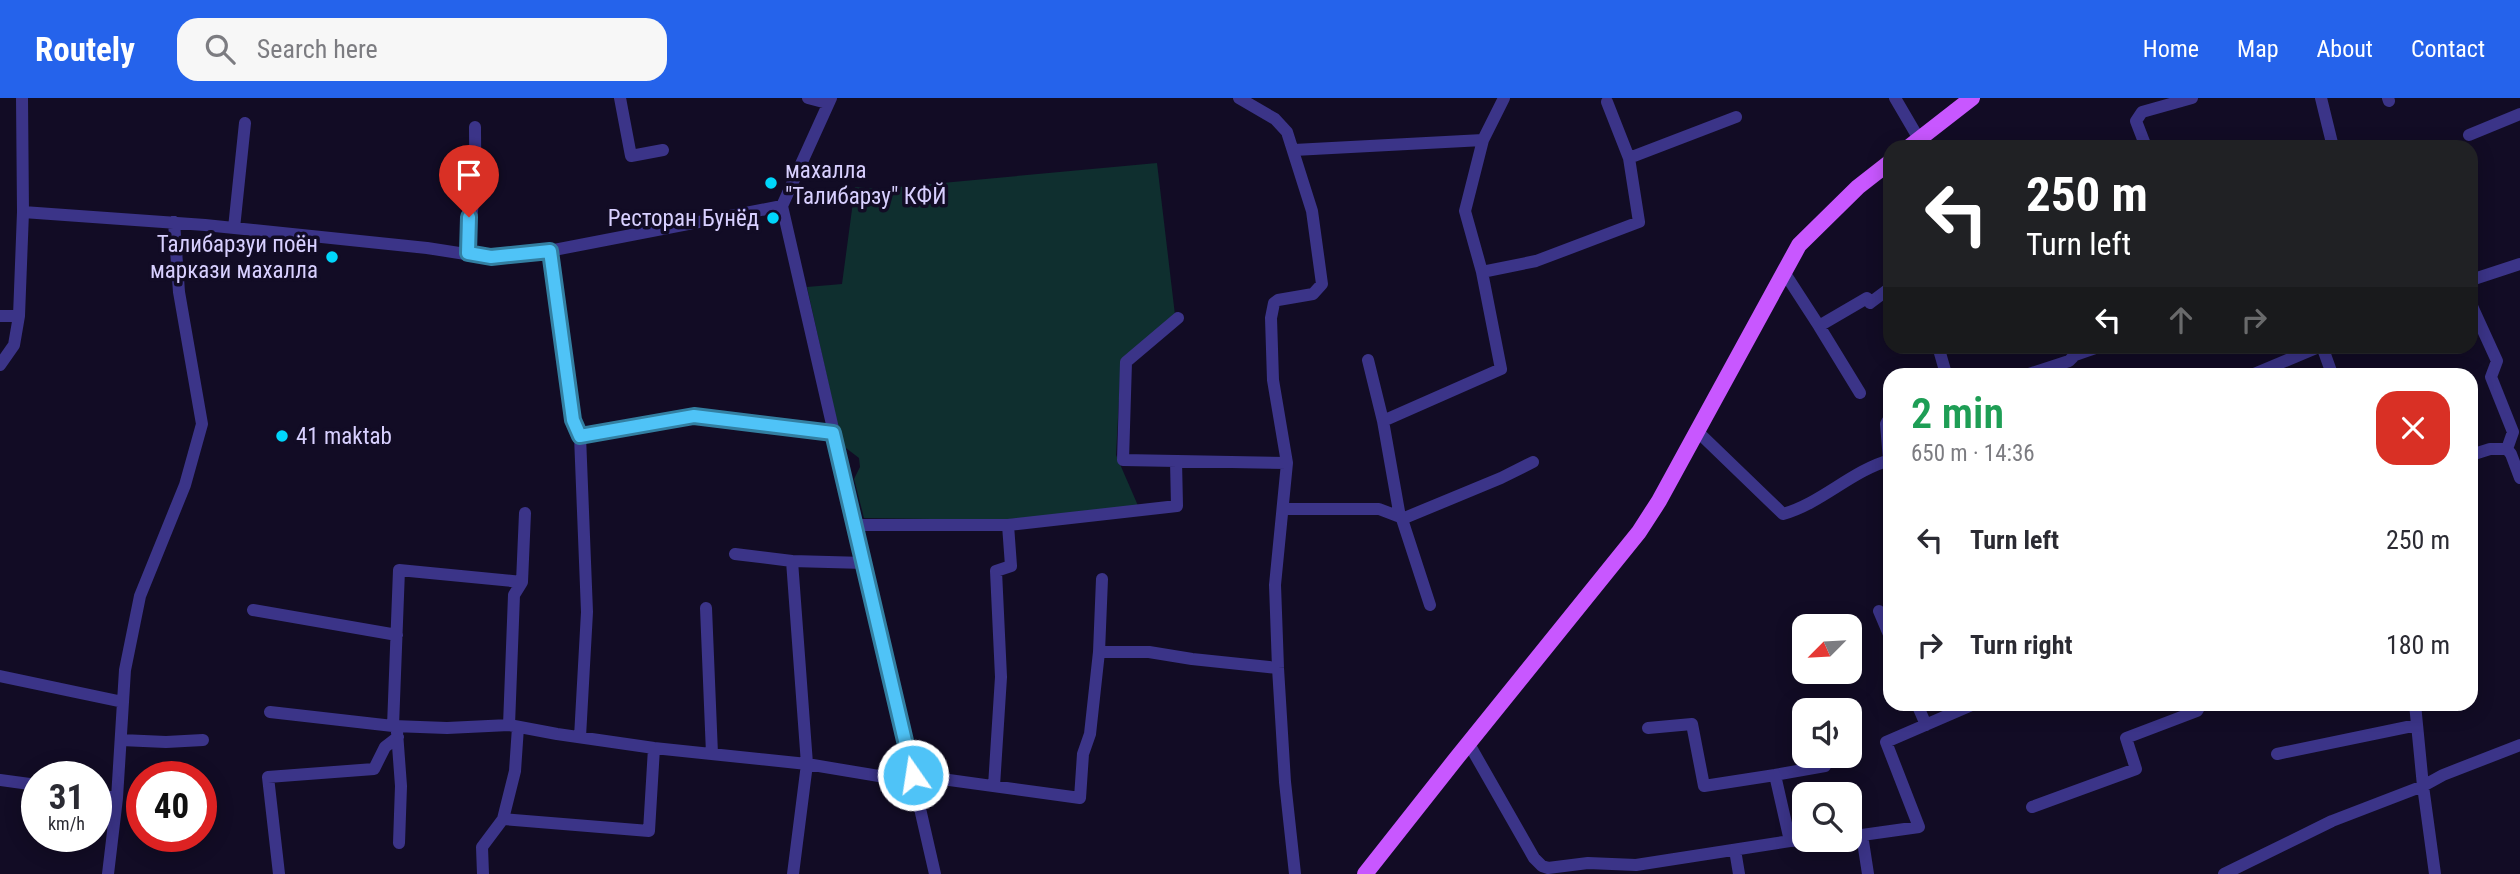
<!DOCTYPE html>
<meta charset="utf-8">
<style>
:root{--surface:#fff;--page:#f7f7f7;--text:#2b2b33;--muted:#7c7c81;--accent:#2563eb}
body{margin:0;font-family:"Roboto Condensed",sans-serif;background:var(--page);color:var(--text);height:100vh;display:flex;flex-direction:column;font-size:26px;white-space:nowrap}
*{box-sizing:border-box;margin:0}
p{font-size:23px;color:var(--muted)}
.icon{flex:none;width:38px;height:38px;fill:none;stroke:currentColor;stroke-width:2;stroke-linecap:round;stroke-linejoin:round}
.map{position:relative;flex:1;overflow:hidden}
.details{position:absolute;left:1883px;top:270px;width:595px;height:343px;display:flex;flex-direction:column;background:var(--surface);border-radius:21px;box-shadow:0 4px 18px #0003}
.details>*{flex:none}
.top-card{position:absolute;left:1883px;top:42px;width:595px;height:214px;border-radius:21px;box-shadow:0 4px 18px #0003;background:#202124;color:#fff;overflow:hidden}
.needle{width:46px;rotate:246deg}
.fabs{position:absolute;left:1792px;top:516px;display:grid;gap:14px}
.fabs a{display:grid;place-items:center;width:70px;height:70px;border-radius:14px;background:var(--surface);box-shadow:0 4px 18px #0003;font-size:35px}
.speed{position:absolute;left:21px;top:663px;display:flex;gap:14px;font-size:35px;font-weight:700;text-align:center}
.speed>*{display:grid;place-content:center;width:91px;height:91px;border-radius:50%;background:var(--surface);box-shadow:0 4px 18px #0003;line-height:1}
.speed small{font-size:18px;font-weight:400}
.speed .limit{border:10px solid #d22;background:#fff;color:#111}
.pin{position:absolute;display:grid;place-items:center;width:60px;height:60px;color:#fff;margin:-72px -30px;border-radius:50% 50% 50% 0;rotate:-45deg;box-shadow:0 0 7px #0007}
.pin .icon{rotate:45deg}
.me{position:absolute;width:77px;margin:-38px;rotate:347deg;stroke-linejoin:round;filter:drop-shadow(0 0 5px #0008)}
.turn{display:flex;align-items:center;gap:24px;height:147px;padding:0 28px;font-size:32px}
.turn .icon{width:91px;height:91px;stroke-width:2.5}
.turn b{display:block;font-size:49px;line-height:60px}
.lanes{display:flex;align-items:center;height:66px;padding:0 28px;background:#0003;justify-content:center;gap:35px;direction:ltr}
.lanes .off{opacity:.35}
.round{display:grid;place-items:center;flex:none;width:74px;height:74px;border-radius:21px;background:var(--page)}
.overview{display:flex;align-items:center;justify-content:space-between;height:119px;padding:0 28px}
h1{font-size:42px;font-weight:600;line-height:52px;color:#1e9e55}
ul{padding:0;list-style:none}
li{display:flex;align-items:center;gap:21px;height:105px;padding:0 28px}
li div{flex:1}
li b{display:block;font-size:26px}
li em{font-style:normal}
header{display:flex;align-items:center;gap:42px;box-sizing:border-box;height:98px;padding:0 35px;background:var(--accent);color:#fff}
header strong{font-size:33px}
nav{display:flex;gap:38px;margin-inline-start:auto;font-size:24px}
.search{width:490px;height:63px;background:var(--page);display:flex;align-items:center;gap:18px;box-sizing:border-box;padding:0 24px;border-radius:21px;color:var(--muted);font-size:26px}
.map>svg:first-child{display:block}
.green{fill:#0f2f2f}
.lines{fill:none;stroke-linecap:round;stroke-linejoin:round}
.minor{stroke:#3b3488;stroke-width:12}
.major{stroke:#c857ff;stroke-width:16}
.route-casing{stroke:#337fa1;stroke-width:18}
.route{stroke:#4fc3f7;stroke-width:12}
.poi-dot{fill:#00d6fb;stroke:#120c25;stroke-width:2.5}
.labels{text-anchor:middle;stroke-width:7;stroke-linejoin:round;paint-order:stroke}
.poi-label{font-size:23px;fill:#d8d0ff;stroke:#120c25;text-anchor:start}
</style>
<header>
<strong>Routely</strong>
<div class="search"><svg class="icon" aria-label="search" viewBox="0 0 24 24"><circle cx="10" cy="10" r="6"/><path d="M15 15l6 6"/></svg>Search here</div>
<nav><a>Home</a><a>Map</a><a>About</a><a>Contact</a></nav>
</header>
<div class="map">
<svg width="2520" height="776" viewBox="0 0 2520 776">
<rect width="100%" height="100%" fill="#120c25"/>
<path class="green" d="M1157,65L1175,217L1121,263L1116,357L1139,410L998,422L864,420L854,381L860,369L859,360L842,347L807,189L842,186L855,89L877,91Z"/>
<g class="lines">
<path class="minor" d="M620,0L631,58L663,52
M808,0L827,5
M831,0L782,108L935,776
M1239,0L1275,21L1287,34L1312,113L1322,186L1313,196L1278,202L1274,205L1271,220L1273,282L1287,365L1275,487L1278,570L1285,684L1295,776
M1504,0L1483,42L1465,113L1482,174L1536,163L1639,124L1629,60L1736,19
M1895,0L1919,41
M2321,0L2333,49
M2388,0L2389,3
M1607,4L1629,60
M2469,37L2520,16
M2146,49L2136,23L2142,14L2192,0
M1294,52L1483,42
M23,114L205,127L427,150L491,160L549,153L782,108
M234,130L245,25
M549,153L573,322L580,338L587,514L580,639
M468,155C469,134 472,116 474,95C476,73 475,51 475,29
M1482,174L1501,271L1383,323L1400,419L1402,421L1501,380L1533,364
M1784,174L1819,228L1867,200L1870,205L1890,190
M2471,182L2520,166
M2471,206L2497,263L2491,279L2513,334L2507,351
M0,218H19
M1178,220L1126,264L1123,362L1287,365
M1819,228L1860,295
M1938,248L1946,276
M2322,248L2332,276
M1368,262L1383,323
M0,267L14,247L19,218L23,114L22,0
M2029,276L2069,263L2075,257L2101,248
M2254,276L2321,248
M1697,333L1783,416C1822,405 1851,373 1890,362
M580,338L694,318L833,335
M2471,357L2490,351H2507L2511,356L2520,380
M1889,362L1886,326L1890,319
M1284,411H1379L1400,419
M1402,421L1430,507
M856,427H1008
M735,456L792,463
M1102,481L1099,554H1149L1192,561L1278,570
M706,510L712,656
M253,512L397,537
M1879,513L1890,539
M0,578L123,604
M1917,606L1926,627
M2415,606L2423,688L2435,776
M270,614L393,628L447,630L509,627L557,636L654,650L807,666L915,684
M509,627L514,497L522,484L525,415
M393,628L399,472L522,484
M1648,630L1692,626L1704,688L1775,677
M397,634L401,688L399,745
M121,642L166,644L203,642
M1469,646L1534,760L1542,768L1548,770L1588,765L1636,767L1790,743
M2277,656L2417,627
M913,677L1080,700L1083,656L1090,636L1099,554
M0,682L37,687
M994,688L1001,579L996,473L1011,468L1008,427L1177,408L1176,363
M96,697L117,700
M2032,709L2136,671L2126,640L2197,613L2201,606
M503,721L515,673L518,629
M1807,742L1790,743L1775,677L1825,668
M1735,752L1739,776
M108,776L117,700L125,572L140,498L185,387L202,326L179,194L174,124
M279,776L268,679L374,671L385,649L398,639
M483,776L482,749L503,721L649,733L654,650
M793,776L807,666L792,463L865,465
M1868,776L1862,737L1919,729L1886,644L1974,606
M2224,776L2332,723L2423,688L2443,677L2520,647"/>
<path class="major" d="M1909,49L1972,0
M1365,776L1455,662L1639,434L1659,403L1799,147L1858,89L1890,64"/>
</g>
<g class="lines">
<defs>
<path id="route" d="M469,119L468,155L491,159L550,153L573,322L580,338L694,318L833,335L913,677"/>
</defs>
<use href="#route" class="route-casing"/>
<use href="#route" class="route"/>
</g>
<g class="poi-dot">
<circle cx="771" cy="85" r="7"/>
<circle cx="773" cy="120" r="7"/>
<circle cx="332" cy="159" r="7"/>
<circle cx="282" cy="338" r="7"/>
</g>
<g class="labels">
<g class="poi-label">
<text x="785" y="80">махалла<tspan x="785" dy="26">"Талибарзу" КФЙ</tspan></text>
<text x="759" y="128" text-anchor="end">Ресторан Бунёд</text>
<text x="318" y="154" text-anchor="end">Талибарзуи поён<tspan x="318" dy="26">маркази махалла</tspan></text>
<text x="296" y="346">41 maktab</text>
</g>
</g>
</svg>
<div class="fabs">
<a><svg class="needle" viewBox="-14 -14 28 28"><path d="M0-13l5 13h-10z" fill="#e53935"/><path d="M0 13l5-13h-10z" fill="#7c7c81"/></svg></a>
<a><svg class="icon" aria-label="sound" viewBox="0 0 24 24"><path d="M4 9h4l5-4v14l-5-4H4zM17 9q2 3 0 6"/></svg></a>
<a><svg class="icon" aria-label="search" viewBox="0 0 24 24"><circle cx="10" cy="10" r="6"/><path d="M15 15l6 6"/></svg></a>
</div>
<div class="speed"><div>31<small>km/h</small></div><div class="limit">40</div></div>
<div class="pin" style="left:469px;top:119px;background:#d93025"><svg class="icon" aria-label="arrive" viewBox="0 0 24 24"><path d="M6 21V4h12l-3 4 3 4H6"/></svg></div>
<svg class="me" style="left:913px;top:677px" viewBox="-20 -20 40 40"><circle r="17" fill="#4fc3f7" stroke="#fff" stroke-width="3"/><path d="M0-11L8 9 0 5-8 9z" fill="#fff"/></svg>
<div class="top-card">
<div class="turn"><svg class="icon" aria-label="left" viewBox="0 0 24 24"><path d="M17 20v-9H6M10 6l-5 5 5 5"/></svg><div><b>250 m</b>Turn left</div></div>
<div class="lanes"><svg class="icon" aria-label="left" viewBox="0 0 24 24"><path d="M17 20v-9H6M10 6l-5 5 5 5"/></svg><svg class="icon off" aria-label="ahead" viewBox="0 0 24 24"><path d="M12 20V5M6 11l6-6 6 6"/></svg><svg class="icon off" aria-label="right" viewBox="0 0 24 24"><path d="M7 20v-9h11M14 6l5 5-5 5"/></svg></div>
</div>
<section class="details">
<div class="overview"><div><h1>2 min</h1><p>650 m · 14:36</p></div><a class="round" style="background:#d93025;color:#fff"><svg class="icon" aria-label="close" viewBox="0 0 24 24"><path d="M6 6l12 12M18 6L6 18"/></svg></a></div>
<ul>
<li><svg class="icon" aria-label="left" viewBox="0 0 24 24"><path d="M17 20v-9H6M10 6l-5 5 5 5"/></svg><div><b>Turn left</b></div><em>250 m</em></li>
<li><svg class="icon" aria-label="right" viewBox="0 0 24 24"><path d="M7 20v-9h11M14 6l5 5-5 5"/></svg><div><b>Turn right</b></div><em>180 m</em></li>
</ul>
</section>
</div>
